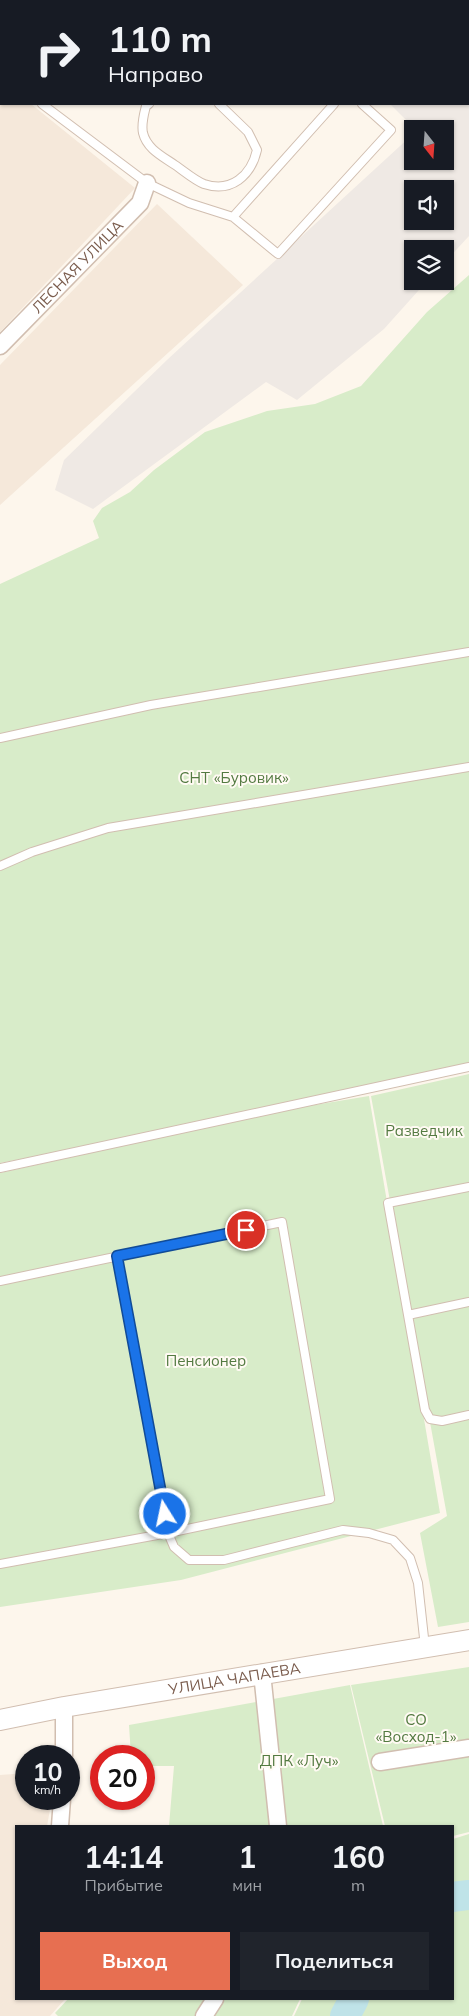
<!DOCTYPE html>
<html lang="ru">
<meta charset="utf-8">
<style>
:root{--surface:#171b24;--page:#20242c;--text:#f1f3f6;--muted:#9ea1a6;--accent:#e76f51}
body{margin:0;font-family:Mulish,sans-serif;background:var(--page);color:var(--text);height:100vh;display:flex;flex-direction:column;font-size:19px;white-space:nowrap}
*{box-sizing:border-box;margin:0}
p{font-size:16px;color:var(--muted)}
.icon{flex:none;width:28px;height:28px;fill:none;stroke:currentColor;stroke-width:2;stroke-linecap:round;stroke-linejoin:round}
.map{position:relative;flex:1;overflow:hidden}
.sheet{position:absolute;left:15px;top:1825px;width:439px;height:175px;display:flex;flex-direction:column;background:var(--surface);border-radius:0px;box-shadow:0 1px 4px #0004}
.sheet>*{flex:none}
.top-card{position:absolute;left:0px;top:0px;width:470px;height:105px;box-shadow:0 1px 4px #0004;background:#171b24;color:var(--text);overflow:hidden}
.needle{width:32px;rotate:163deg}
.tools{position:absolute;left:404px;top:120px;display:grid;gap:10px}
.tools a{display:grid;place-items:center;width:50px;height:50px;border-radius:0px;background:var(--surface);box-shadow:0 1px 4px #0004;font-size:25px}
.speed{position:absolute;left:15px;top:1745px;display:flex;gap:10px;font-size:25px;font-weight:700;text-align:center}
.speed>*{display:grid;place-content:center;width:65px;height:65px;border-radius:50%;background:var(--surface);box-shadow:0 1px 4px #0004;line-height:1}
.speed small{font-size:12px;font-weight:400}
.speed .limit{border:8px solid #d22;background:#fff;color:#111}
.pin{position:absolute;display:grid;place-items:center;width:42px;height:42px;color:#fff;margin:-21px;border:2px solid #fff;border-radius:50%;box-shadow:0 1px 5px #0007}
.me{position:absolute;width:55px;margin:-28px;rotate:350deg;stroke-linejoin:round;filter:drop-shadow(0 0 4px #0008)}
.turn{display:flex;align-items:center;gap:18px;height:105px;padding:0 25px;font-size:22px}
.turn .icon{width:65px;height:65px;stroke-width:2.5}
.turn b{display:block;font-size:35px;line-height:42px}
.eta{display:flex;justify-content:space-evenly;align-items:center;height:85px;text-align:center}
.eta b{font-size:30px;font-weight:700;line-height:35px}
.cta{display:flex;gap:10px;margin-top:auto;padding:10px 25px}
.cta a{flex:1;height:58px;border-radius:0px;background:var(--accent);color:#fff;font-size:20px;font-weight:700;line-height:58px;text-align:center}
.cta a+a{background:var(--page);color:var(--text)}
.map>svg:first-child{display:block}
.residential{fill:#f5e8da}
.industrial{fill:#efe9e4;fill-rule:evenodd}
.green{fill:#d8ecc9}
.lines{fill:none;stroke-linecap:round;stroke-linejoin:round}
.river{stroke:#bfe3e8;stroke-width:30}
.service-casing{stroke:#d1beb0;stroke-width:10}
.minor-casing{stroke:#d1beb0;stroke-width:19}
.tertiary-casing{stroke:#d1beb0;stroke-width:22}
.service{stroke:#fff;stroke-width:8}
.minor{stroke:#fff;stroke-width:16}
.tertiary{stroke:#fff;stroke-width:20}
.route-casing{stroke:#114b97;stroke-width:12}
.route{stroke:#1a73e8;stroke-width:9}
.labels{text-anchor:middle;stroke-width:4;stroke-linejoin:round;paint-order:stroke}
.street-label{font-size:15px;fill:#7a5c4d;stroke:#fffaf3}
.park-label{font-size:15px;fill:#537a41;stroke:#fffaf3}
</style>
<div class="map">
<svg width="469" height="2016" viewBox="0 0 469 2016">
<rect width="100%" height="100%" fill="#fdf6ec"/>
<path class="residential" d="M0,79L1,104H31L135,188L0,332Z
M157,204L243,285L0,505V365Z
M26,1773V1799H52L47,1826H16V1999H65L50,2016H0V1775Z"/>
<path class="industrial" d="M279,0H469V236L445,262V249H412V281H427L384,329L297,400L266,382L93,509L55,490L64,460L168,359L412,135V161H445V129H415L390,104H469V1ZM412,189H445V221H412Z"/>
<path class="green" d="M469,275V1063L105,1143L0,1163V584L99,538L93,521L102,508L130,492L154,470L205,432L267,411L315,404L361,386L427,312Z
M469,1074V1622L438,1627L420,1533L447,1516L371,1096Z
M369,1096L440,1513L181,1580L0,1607V1173L284,1110Z
M469,1667V1832L453,1836L452,1826H385L351,1685Z
M350,1685L383,1826H169L174,1766H144V1756H131L129,1725Z
M469,1834V2016H294L302,1999H452L453,1839Z
M68,1999H300L292,2016H58L55,2013Z"/>
<g class="lines">
<path class="river" d="M452,1897L469,1895
M345,2016L354,1999"/>
<defs>
<path id="service" d="M140,1L141,0
M0,7L1,8
M0,69L1,70
M42,104L147,183L189,203L233,217L278,254L391,130L362,104
M149,104L146,106C144,114 141,124 143,133C147,149 162,156 175,165C184,171 194,180 204,184C231,193 251,176 257,150L248,132L219,104
M233,217L334,104
M0,738L151,705L469,652
M0,866L32,852L108,828L469,767
M0,1168L469,1067
M469,1187L388,1203L425,1410L430,1419L442,1421L469,1415
M117,1256L168,1533L174,1547L189,1560H224L343,1530L369,1533L393,1540L410,1558L418,1583L425,1647
M0,1281L282,1222L330,1499L168,1533L0,1564
M408,1315L469,1302"/>
<g id="minor">
<path id="s1" d="M0,346L140,203L147,183"/>
<path d="M262,1673L278,1826"/>
<path d="M64,1707V1756"/>
<path d="M380,1762L469,1748"/>
<path d="M60,1826L62,1799"/>
<path d="M204,2016L215,1999"/>
</g>
<g id="tertiary">
<path id="s2" d="M0,1720L64,1707L469,1640"/>
</g>
</defs>
<use href="#service" class="service-casing"/>
<use href="#minor" class="minor-casing"/>
<use href="#tertiary" class="tertiary-casing"/>
<use href="#service" class="service"/>
<use href="#minor" class="minor"/>
<use href="#tertiary" class="tertiary"/>
</g>
<g class="lines">
<defs>
<path id="route" d="M165,1514L117,1256L246,1230"/>
</defs>
<use href="#route" class="route-casing"/>
<use href="#route" class="route"/>
</g>
<g class="labels">
<g class="street-label">
<text dy="5" stroke="none"><textPath href="#s1" startOffset="111">ЛЕСНАЯ УЛИЦА</textPath></text>
<text dy="5" stroke="none"><textPath href="#s2" startOffset="238">УЛИЦА ЧАПАЕВА</textPath></text>
</g>
<g class="park-label">
<text x="234" y="783">СНТ «Буровик»</text>
<text x="424" y="1136">Разведчик</text>
<text x="206" y="1366">Пенсионер</text>
<text x="416" y="1725">СО<tspan x="416" dy="17">«Восход-1»</tspan></text>
<text x="299" y="1766">ДПК «Луч»</text>
</g>
</g>
</svg>
<div class="tools">
<a><svg class="needle" viewBox="-14 -14 28 28"><path d="M0-13l5 13h-10z" fill="#e53935"/><path d="M0 13l5-13h-10z" fill="#9ea1a6"/></svg></a>
<a><svg class="icon" aria-label="sound" viewBox="0 0 24 24"><path d="M4 9h4l5-4v14l-5-4H4zM17 9q2 3 0 6"/></svg></a>
<a><svg class="icon" aria-label="layers" viewBox="0 0 24 24"><path d="M12 4l9 5-9 5-9-5zM3 14l9 5 9-5"/></svg></a>
</div>
<div class="speed"><div>10<small>km/h</small></div><div class="limit">20</div></div>
<div class="pin" style="left:246px;top:1230px;background:#d93025"><svg class="icon" aria-label="arrive" viewBox="0 0 24 24"><path d="M6 21V4h12l-3 4 3 4H6"/></svg></div>
<svg class="me" style="left:165px;top:1514px" viewBox="-20 -20 40 40"><circle r="17" fill="#1a73e8" stroke="#fff" stroke-width="3"/><path d="M0-11L8 9 0 5-8 9z" fill="#fff"/></svg>
<div class="top-card">
<div class="turn"><svg class="icon" aria-label="right" viewBox="0 0 24 24"><path d="M7 20v-9h11M14 6l5 5-5 5"/></svg><div><b>110 m</b>Направо</div></div>
</div>
<section class="sheet">
<div class="eta">
<div><b>14:14</b><p>Прибытие</p></div>
<div><b>1</b><p>мин</p></div>
<div><b>160</b><p>m</p></div>
</div>
<div class="cta"><a>Выход</a><a>Поделиться</a></div>
</section>
</div>
